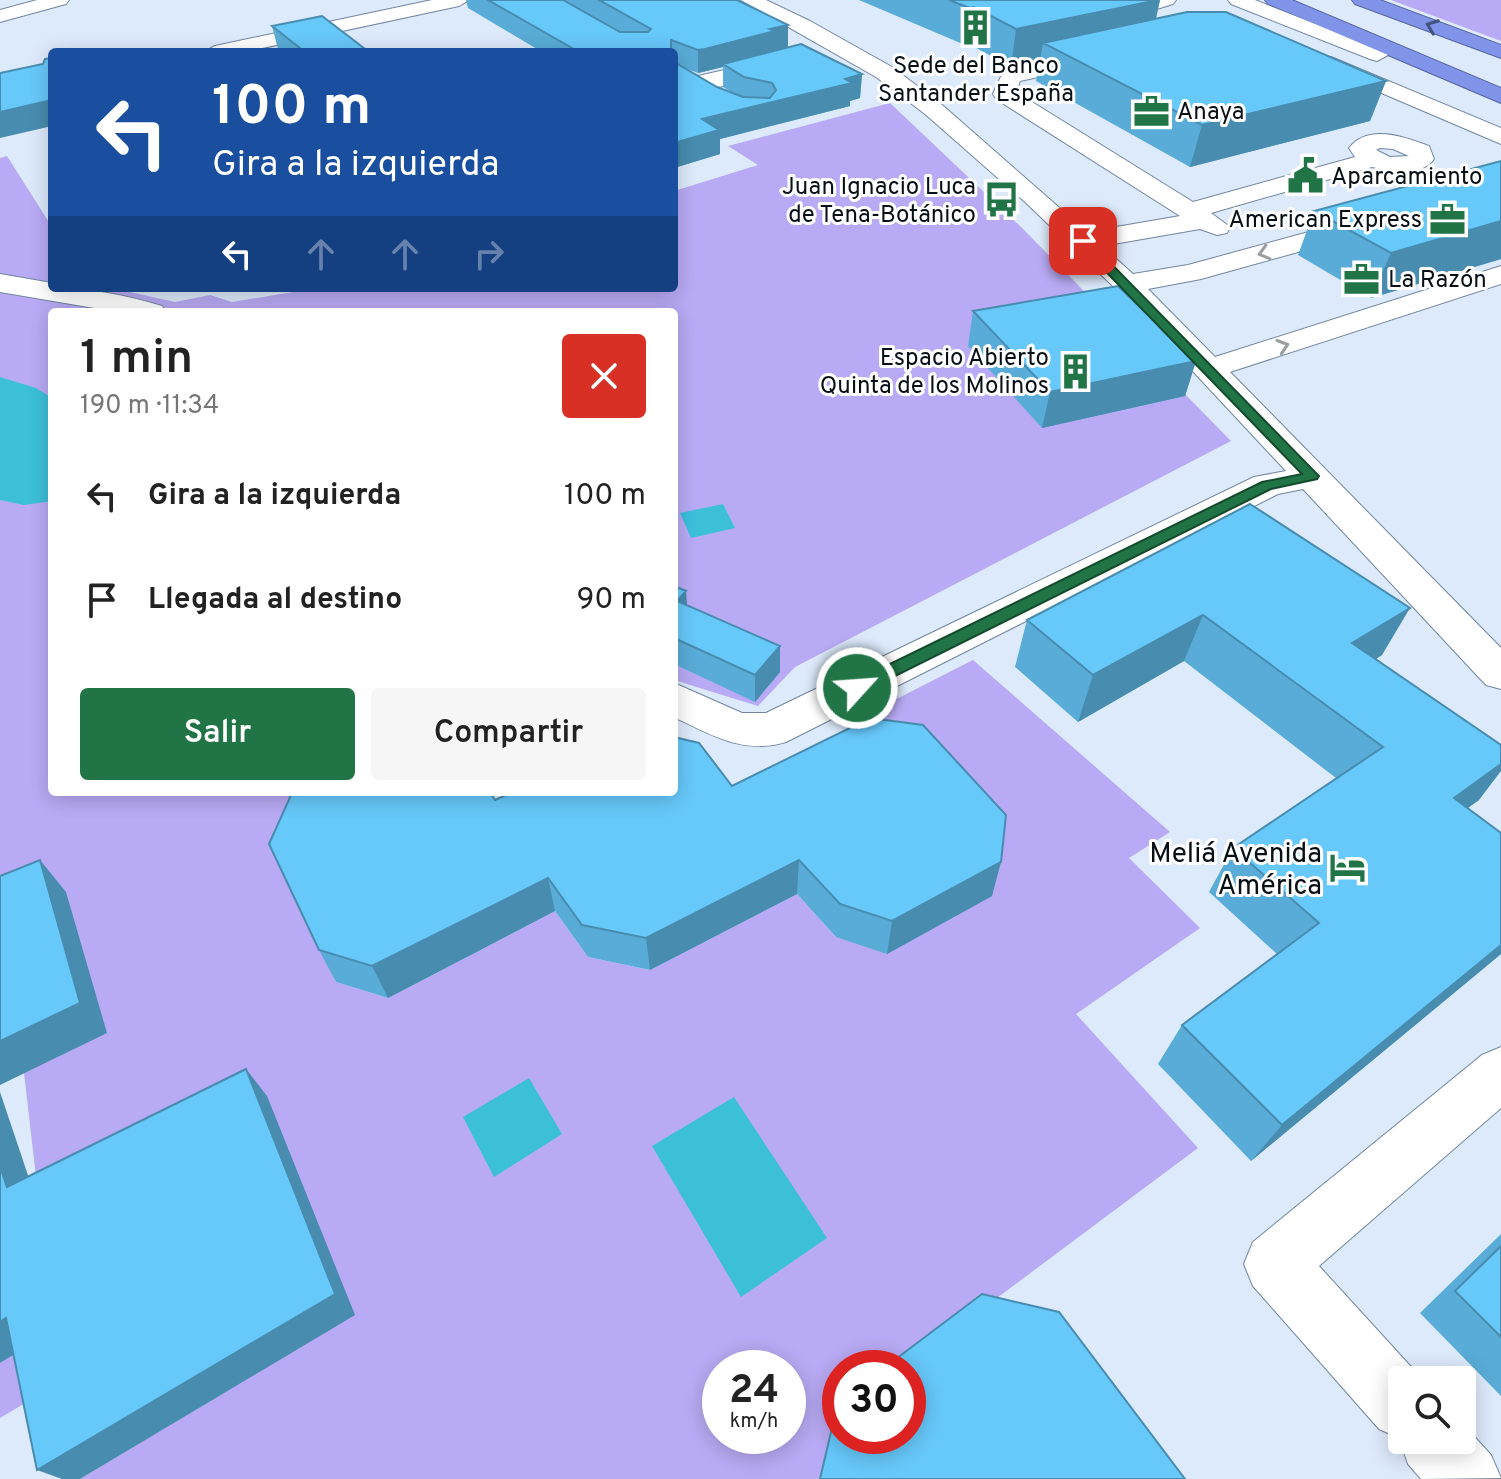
<!DOCTYPE html>
<html lang="es">
<meta charset="utf-8">
<style>
:root{--surface:#fff;--page:#f6f6f6;--text:#222;--muted:#767676;--accent:#217445}
body{margin:0;font-family:Overpass,sans-serif;background:var(--page);color:var(--text);height:100vh;display:flex;flex-direction:column;font-size:30px;white-space:nowrap}
*{box-sizing:border-box;margin:0}
p{font-size:26px;color:var(--muted)}
.icon{flex:none;width:44px;height:44px;fill:none;stroke:currentColor;stroke-width:2;stroke-linecap:round;stroke-linejoin:round}
.map{position:relative;flex:1;overflow:hidden}
.details{position:absolute;left:48px;top:308px;width:630px;height:488px;display:flex;flex-direction:column;background:var(--surface);border-radius:8px;box-shadow:0 4px 20px #0003}
.details>*{flex:none}
.guide{position:absolute;left:48px;top:48px;width:630px;height:244px;border-radius:8px;box-shadow:0 4px 20px #0003;background:#1a4fa0;color:#fff;overflow:hidden}
.controls{position:absolute;left:1388px;top:1366px;display:grid;gap:16px}
.controls a{display:grid;place-items:center;width:88px;height:88px;border-radius:8px;background:var(--surface);box-shadow:0 4px 20px #0003;font-size:40px}
.speed{position:absolute;left:702px;top:1350px;display:flex;gap:16px;font-size:40px;font-weight:700;text-align:center}
.speed>*{display:grid;place-content:center;width:104px;height:104px;border-radius:50%;background:var(--surface);box-shadow:0 4px 20px #0003;line-height:1}
.speed small{font-size:20px;font-weight:400}
.speed .limit{border:12px solid #d22;background:#fff;color:#111}
.pin{position:absolute;display:grid;place-items:center;width:68px;height:68px;color:#fff;margin:-34px;border-radius:16px;box-shadow:0 4px 12px #0006}
.me{position:absolute;width:88px;margin:-44px;rotate:64deg;stroke-linejoin:round;filter:drop-shadow(0 0 6px #0008)}
.turn{display:flex;align-items:center;gap:28px;height:168px;padding:0 32px;font-size:36px}
.turn .icon{width:104px;height:104px;stroke-width:2.5}
.turn b{display:block;font-size:56px;line-height:68px}
.lanes{display:flex;align-items:center;height:76px;padding:0 32px;background:#0003;justify-content:center;gap:40px;direction:ltr}
.lanes .off{opacity:.35}
.round{display:grid;place-items:center;flex:none;width:84px;height:84px;border-radius:8px;background:var(--page)}
.head{display:flex;align-items:center;justify-content:space-between;height:136px;padding:0 32px}
h1{font-size:48px;font-weight:600;line-height:60px}
.action{display:flex;gap:16px;margin-top:auto;padding:16px 32px}
.action a{flex:1;height:92px;border-radius:8px;background:var(--accent);color:#fff;font-size:32px;font-weight:600;line-height:92px;text-align:center}
.action a+a{background:var(--page);color:var(--text)}
ul{padding:0;list-style:none}
li{display:flex;align-items:center;gap:24px;height:104px;padding:0 32px}
li div{flex:1}
li b{display:block;font-size:30px}
li em{font-style:normal}
.map>svg:first-child{display:block}
.green{fill:#b8aaf4;fill-rule:evenodd}
.water{fill:#3cc0da}
.lines{fill:none;stroke-linecap:round;stroke-linejoin:round}
.minor-casing{stroke:#71869f;stroke-width:2}
.highway-casing{stroke:#5665a0;stroke-width:2}
.minor{fill:#fff;fill-rule:evenodd}
.highway{fill:#8094e9;fill-rule:evenodd}
.wall{fill:#59acd7;fill-rule:evenodd}
.shaded-wall{fill:#488caf}
.building{fill:#67c8fa;stroke:#488caf;stroke-width:2}
.oneway{stroke:#445280}
.oneway2{stroke:#9c9fa2}
.route{fill:#217445;stroke:#154b2d;stroke-width:2}
.labels{text-anchor:middle;stroke-width:6;stroke-linejoin:round;paint-order:stroke}
.far-poi-label{font-size:24px;fill:#070f17;stroke:#fff;text-anchor:start}
.poi-label{font-size:28px;fill:#070f17;stroke:#fff;text-anchor:end}
</style>
<div class="map">
<svg width="1501" height="1479" viewBox="0 0 1501 1479">
<rect width="100%" height="100%" fill="#ddeafb"/>
<path class="green" d="M1391,0H1501V41Z
M890,103L1023,229L1231,441L795,667L758,706L674,680V312H52V792H392L287,878L336,982L388,998L555,911L588,957L650,970L797,894L836,937L917,761L871,712L973,660L1170,832L1129,858L1200,928L1076,1014L1198,1148L903,1368H840V1415L819,1479H80L355,1314L40,1211L24,1073L107,1032L0,920V158L7,156L52,227V288H112L175,302L210,295L232,302L317,288H674V191L758,165L728,146ZM720,1368H788V1436H720Z
M42,1338L52,1387L0,1418V1363Z"/>
<path class="water" d="M0,377L36,388L52,398V501L24,505L0,500Z
M723,504L735,528L691,538L680,513Z
M529,1078L562,1134L494,1177L463,1117Z
M734,1097L827,1238L741,1297L652,1146Z"/>
<g class="lines">
<defs>
<path id="minor" d="M37,0H69L66,4L0,22V10Z
M432,0H469L459,6L244,52H204L215,46Z
M741,0H766L810,21L892,67L941,104L1087,232L1180,216L996,99L993,94L1003,72L1095,52L1103,53L1106,58L1103,63L1020,81L1016,92L1193,202L1355,157L1349,148C1368,123 1405,137 1429,146L1434,159C1421,177 1391,172 1372,167L1211,213L1230,227L1227,233L1217,235L1200,229L1102,246L1133,274L1188,265L1360,218L1370,220L1373,226L1370,232L1201,279L1148,289L1215,357L1501,266V284L1230,372L1501,648V689L1486,685L1303,489L1278,494L786,742C744,755 711,735 674,717V683L742,713H766L1254,477L1286,471L1117,290L1024,201L925,114L876,77ZM1380,148L1393,149L1409,156L1390,157L1376,150Z
M1146,0H1176L1173,4L1102,26L1092,20L1095,16Z
M1228,0H1255L1384,51L1388,55L1377,61L1370,59L1231,4Z
M782,57L793,63L790,68C754,77 708,99 674,81V65L698,76Z
M1331,57L1501,128V144L1323,68L1320,63L1323,58Z
M0,274L52,283V288C90,288 125,295 162,306L166,312H118L0,292Z
M1501,1047V1108L1319,1266L1423,1380H1402V1440H1462V1423L1491,1455L1501,1478L1421,1479L1408,1464L1399,1438L1379,1429L1253,1286L1244,1264L1253,1242L1482,1055Z"/>
<path id="highway" d="M1265,0H1292L1501,88V103L1268,4Z
M1352,0H1380L1501,45V58L1355,4Z"/>
</defs>
<use href="#minor" class="minor-casing"/>
<use href="#highway" class="highway-casing"/>
<use href="#minor" class="minor"/>
<use href="#highway" class="highway"/>
</g>
<path class="wall" d="M466,0H737L788,25V47L862,74L860,98L850,101V106L720,139V154L674,168V52H542L468,8ZM723,67V87L733,93L717,87L684,68L698,73Z
M859,0H1160L1156,18L1386,81L1370,121L1190,167L1036,81L1040,61L1011,67L969,44L965,45Z
M272,26L369,52H282L278,49Z
M1501,161V259L1371,298L1298,255L1314,211Z
M973,311L1196,361L1185,396L1042,428L968,346Z
M1250,504L1382,655L1376,659L1479,800L1467,808L1501,954L1251,1161L1158,1064L1182,1025L1277,954L1209,892L1233,848L1336,778L1184,661L1078,722L1015,667L1027,620Z
M674,586L687,605L780,646V672L755,702L674,664Z
M732,786L992,896L887,954L836,937L797,894L650,970L588,957L555,911L388,998L336,982L319,950L495,800Z
M1501,1234V1396L1420,1313Z"/>
<path class="shaded-wall" d="M1160,0L1152,36L1043,43L1040,61L1011,67L1016,29Z
M974,7L969,44L965,45L970,8Z
M788,25V47L723,64V67L698,73V50Z
M862,74L860,98L850,101V106L720,139V154L674,168V143L702,119Z
M1386,81L1370,121L1190,167L1202,125Z
M52,100V126L0,138V112Z
M1501,221V259L1371,298L1391,253Z
M229,288H242L231,291Z
M1196,361L1185,396L1042,428L1050,392Z
M686,591L688,618L677,601Z
M1410,608L1382,655L1327,690L1352,643Z
M1203,615L1184,661L1078,722L1093,675Z
M780,646V672L755,702V675Z
M1501,764V771L1479,800L1420,843L1454,798Z
M40,860L66,892L107,1033L0,1085V1041Z
M799,860L797,894L650,970L646,938Z
M1001,862L992,896L887,954L892,921Z
M548,878L555,911L388,998L372,966Z
M1501,945V954L1251,1161L1282,1125Z
M246,1069L267,1096L355,1315L80,1479H62L37,1470Z
M0,1092L40,1211L7,1187L0,1166Z
M6,1318L42,1338L0,1363V1322Z"/>
<path class="building" d="M488,0H563L620,32H648L651,29L599,0H737L788,25L770,29L775,31L705,49L698,50L671,40V52H579Z
M949,0H1158L1016,29L974,7L970,8Z
M1187,12H1226L1386,81L1202,125L1043,43Z
M322,16L369,52H305L272,26Z
M801,44L862,74L845,79L852,83L702,119L719,130L674,143V62L717,87L743,97L770,98L776,90L772,83L744,77L723,64Z
M52,58V100L0,112V73L43,64L45,59Z
M1501,161V221L1391,253L1314,211Z
M1118,286L1196,361L1050,392L973,311Z
M1250,504L1410,608L1352,643L1501,745V764L1454,798L1501,833V945L1282,1125L1182,1025L1319,923L1233,848L1383,747L1203,615L1093,675L1027,620Z
M674,586L686,591L677,601L780,646L755,675L674,638Z
M870,718L923,725L1006,815L1001,862L892,921L840,904L799,860L646,938L582,925L548,878L372,966L319,950L269,844L291,795L299,792H490L495,800L513,792H674V737L699,743L732,786Z
M40,860L80,1003L0,1041V876Z
M246,1069L335,1294L37,1470L6,1318L0,1322V1166L7,1187Z
M1501,1246V1337L1455,1291Z
M982,1294L1059,1312L1185,1479H820L838,1402L840,1401V1436H908V1368H884Z"/>
<defs><path id="oneway-chevron" d="M-2-3.5L2.5 0L-2 3.5" fill="none" stroke-width="1.6" stroke-linecap="round" stroke-linejoin="round" transform="scale(2)"/></defs>
<use class="oneway" href="#oneway-chevron" transform="translate(1432 26) rotate(-159)"/>
<g class="oneway2">
<use href="#oneway-chevron" transform="translate(1264 253) rotate(164)"/>
<use href="#oneway-chevron" transform="translate(1283 346) rotate(-18)"/>
</g>
<path class="route" d="M1079,239H1087L1319,476L1317,479L1271,489L863,692H851L848,688L851,683L1262,482L1302,474L1079,244Z"/>
<defs>
<symbol id="building-bare" viewBox="-9 -9 18 18"><path d="M-4-6H4V6H1V3H-1V6H-4ZM-2.5-4.3h1.7v1.8h-1.7ZM.8-4.3h1.7v1.8H.8ZM-2.5-1h1.7V.8h-1.7ZM.8-1h1.7V.8H.8Z" fill="#217445" stroke="#fff" stroke-width="2.5" paint-order="stroke"/></symbol>
<symbol id="office-bare" viewBox="-9 -9 18 18"><path d="M-6-3h4V-5.5h4V-3h4V5H-6ZM-1-4.5V-3h2v-1.5ZM-6 0V1H6V0Z" fill="#217445" stroke="#fff" stroke-width="2.5" paint-order="stroke"/></symbol>
<symbol id="civic-bare" viewBox="-9 -9 18 18"><path d="M-.6-6.5H3V-4.5H.6V-3L4-1V1h2V6H-6V1h2V-1L-.6-3ZM-1.2 2.5V6h2.4V2.5Z" fill="#217445" stroke="#fff" stroke-width="2.5" paint-order="stroke"/></symbol>
<symbol id="bus-bare" viewBox="-9 -9 18 18"><path d="M-5-6H5V4H4V6H2V4H-2V6H-4V4H-5ZM-3.5-4V0h7V-4ZM-3.5 1.2v1.5H-2V1.2ZM2 1.2v1.5H3.5V1.2Z" fill="#217445" stroke="#fff" stroke-width="2.5" paint-order="stroke"/></symbol>
<symbol id="hotel-bare" viewBox="-9 -9 18 18"><path d="M-6-4.5h1.5V1H6V5H4.5V3h-9V5H-6ZM-4 0a1.8 1.8 0 1 1 3.6 0ZM.5 0V-2.5h3Q6-2.5 6 0Z" fill="#217445" stroke="#fff" stroke-width="2.5" paint-order="stroke"/></symbol>
</defs>
<g fill-rule="evenodd">
<use href="#building-bare" x="950" y="2" width="51" height="51"/>
<use href="#office-bare" x="1126" y="86" width="51" height="51"/>
<use href="#civic-bare" x="1280" y="150" width="51" height="51"/>
<use href="#bus-bare" x="976" y="174" width="51" height="51"/>
<use href="#office-bare" x="1422" y="194" width="51" height="51"/>
<use href="#office-bare" x="1336" y="254" width="51" height="51"/>
<use href="#building-bare" x="1050" y="346" width="51" height="51"/>
<use href="#hotel-bare" x="1322" y="842" width="51" height="51"/>
</g>
<g class="labels">
<g class="far-poi-label">
<text x="976" y="73" text-anchor="middle">Sede del Banco<tspan x="976" dy="28">Santander España</tspan></text>
<text x="1177" y="119">Anaya</text>
<text x="1331" y="184">Aparcamiento</text>
<text x="976" y="194" text-anchor="end">Juan Ignacio Luca<tspan x="976" dy="28">de Tena-Botánico</tspan></text>
<text x="1422" y="227" text-anchor="end">American Express</text>
<text x="1388" y="287">La Razón</text>
<text x="1049" y="365" text-anchor="end">Espacio Abierto<tspan x="1049" dy="28">Quinta de los Molinos</tspan></text>
</g>
<g class="poi-label">
<text x="1322" y="862">Meliá Avenida<tspan x="1322" dy="32">América</tspan></text>
</g>
</g>
</svg>
<div class="controls">
<a><svg class="icon" aria-label="search" viewBox="0 0 24 24"><circle cx="10" cy="10" r="6"/><path d="M15 15l6 6"/></svg></a>
</div>
<div class="speed"><div>24<small>km/h</small></div><div class="limit">30</div></div>
<div class="pin" style="left:1083px;top:241px;background:#d93025"><svg class="icon" aria-label="arrive" viewBox="0 0 24 24"><path d="M6 21V4h12l-3 4 3 4H6"/></svg></div>
<svg class="me" style="left:857px;top:688px" viewBox="-20 -20 40 40"><circle r="17" fill="#217445" stroke="#fff" stroke-width="3"/><path d="M0-11L8 9 0 5-8 9z" fill="#fff"/></svg>
<div class="guide">
<div class="turn"><svg class="icon" aria-label="left" viewBox="0 0 24 24"><path d="M17 20v-9H6M10 6l-5 5 5 5"/></svg><div><b>100 m</b>Gira a la izquierda</div></div>
<div class="lanes"><svg class="icon" aria-label="left" viewBox="0 0 24 24"><path d="M17 20v-9H6M10 6l-5 5 5 5"/></svg><svg class="icon off" aria-label="ahead" viewBox="0 0 24 24"><path d="M12 20V5M6 11l6-6 6 6"/></svg><svg class="icon off" aria-label="ahead" viewBox="0 0 24 24"><path d="M12 20V5M6 11l6-6 6 6"/></svg><svg class="icon off" aria-label="right" viewBox="0 0 24 24"><path d="M7 20v-9h11M14 6l5 5-5 5"/></svg></div>
</div>
<section class="details">
<div class="head"><div><h1>1 min</h1><p>190 m · 11:34</p></div><a class="round" style="background:#d93025;color:#fff"><svg class="icon" aria-label="close" viewBox="0 0 24 24"><path d="M6 6l12 12M18 6L6 18"/></svg></a></div>
<ul>
<li><svg class="icon" aria-label="left" viewBox="0 0 24 24"><path d="M17 20v-9H6M10 6l-5 5 5 5"/></svg><div><b>Gira a la izquierda</b></div><em>100 m</em></li>
<li><svg class="icon" aria-label="arrive" viewBox="0 0 24 24"><path d="M6 21V4h12l-3 4 3 4H6"/></svg><div><b>Llegada al destino</b></div><em>90 m</em></li>
</ul>
<div class="action"><a>Salir</a><a>Compartir</a></div>
</section>
</div>
